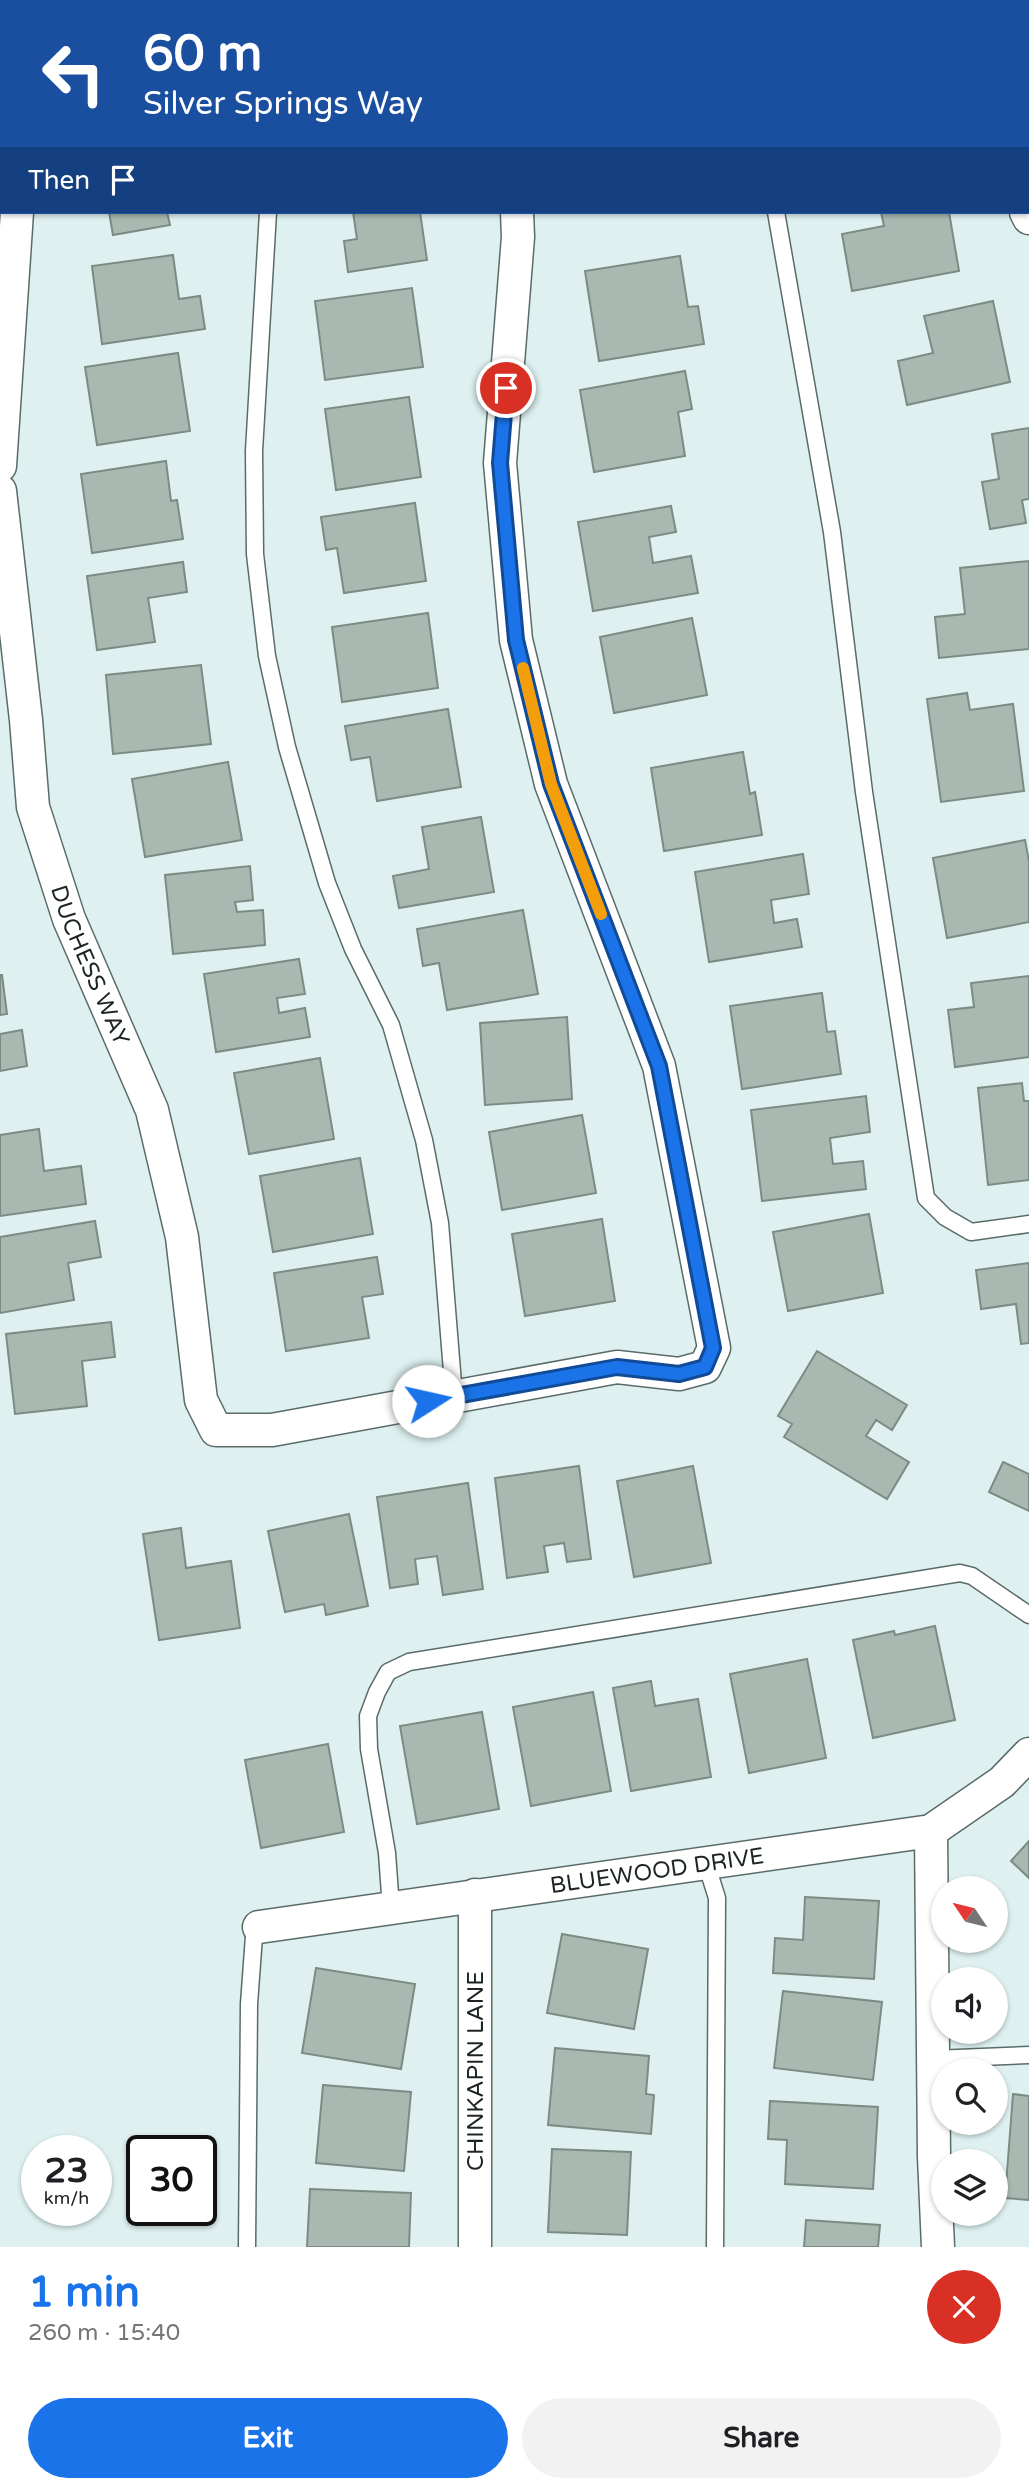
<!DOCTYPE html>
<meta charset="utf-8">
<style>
:root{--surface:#fff;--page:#f2f2f2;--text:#202124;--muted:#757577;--accent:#1a73e8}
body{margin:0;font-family:"Varela Round",sans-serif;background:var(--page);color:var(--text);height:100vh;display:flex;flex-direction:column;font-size:26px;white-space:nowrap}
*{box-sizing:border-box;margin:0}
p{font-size:23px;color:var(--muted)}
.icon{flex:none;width:38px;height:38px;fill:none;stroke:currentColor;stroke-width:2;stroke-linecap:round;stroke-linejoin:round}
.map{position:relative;height:2247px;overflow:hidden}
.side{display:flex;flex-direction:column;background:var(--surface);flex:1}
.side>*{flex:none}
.hud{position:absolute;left:0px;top:0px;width:1029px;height:214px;box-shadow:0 2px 5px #0004;background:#1a4fa0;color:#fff;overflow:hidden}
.needle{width:46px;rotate:305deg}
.tools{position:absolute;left:931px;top:1876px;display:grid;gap:14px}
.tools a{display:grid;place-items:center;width:77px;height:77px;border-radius:50%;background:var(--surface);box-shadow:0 2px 5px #0004;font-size:35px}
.speed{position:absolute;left:21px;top:2135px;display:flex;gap:14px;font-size:35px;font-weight:700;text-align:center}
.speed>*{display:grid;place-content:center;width:91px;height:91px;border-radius:50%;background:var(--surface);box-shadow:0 2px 5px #0004;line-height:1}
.speed small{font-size:18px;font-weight:400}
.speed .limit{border:4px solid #111;border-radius:10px;background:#fff;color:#111}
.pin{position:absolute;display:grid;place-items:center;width:60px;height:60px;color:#fff;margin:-30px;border:4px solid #fff;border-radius:50%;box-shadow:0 2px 7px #0007}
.me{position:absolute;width:77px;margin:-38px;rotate:80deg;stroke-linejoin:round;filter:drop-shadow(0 0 5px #0008)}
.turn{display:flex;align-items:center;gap:24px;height:147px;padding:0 28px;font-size:32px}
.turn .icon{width:91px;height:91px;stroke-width:2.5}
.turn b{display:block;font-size:49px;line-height:60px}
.then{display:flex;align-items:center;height:66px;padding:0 28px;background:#0003;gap:14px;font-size:26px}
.round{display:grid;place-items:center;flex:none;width:74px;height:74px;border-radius:37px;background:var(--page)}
.head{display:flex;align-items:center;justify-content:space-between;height:119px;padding:0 28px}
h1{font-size:42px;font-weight:700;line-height:52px;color:var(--accent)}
.cta{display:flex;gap:14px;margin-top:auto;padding:14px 28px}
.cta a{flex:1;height:80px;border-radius:42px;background:var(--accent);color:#fff;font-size:28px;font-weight:700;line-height:80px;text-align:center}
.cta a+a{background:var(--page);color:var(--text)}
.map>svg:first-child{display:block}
.building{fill:#a9b9b2;stroke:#7c8b84;stroke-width:2}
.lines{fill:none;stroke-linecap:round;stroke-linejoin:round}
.lane-casing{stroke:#5a6b6a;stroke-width:19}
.street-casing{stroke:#5a6b6a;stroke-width:35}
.lane{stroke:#fff;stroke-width:16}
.street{stroke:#fff;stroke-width:32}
.route-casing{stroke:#114b97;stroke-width:18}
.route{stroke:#1a73e8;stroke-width:12}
.slow{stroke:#f59e0b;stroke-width:12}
.labels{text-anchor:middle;stroke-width:7;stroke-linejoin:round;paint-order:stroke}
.street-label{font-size:23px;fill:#1d2424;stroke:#fff}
</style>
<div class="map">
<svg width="1029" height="2247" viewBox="0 0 1029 2247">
<rect width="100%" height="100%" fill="#def0f0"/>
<path class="building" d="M323,0H420V2H323Z
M580,0H678V2H580Z
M793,0H898L899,2H793Z
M109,212H167L170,225L113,235Z
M353,212H420L427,260L348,272L344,241L357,239Z
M881,212H949L959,271L852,291L842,234L884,226Z
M173,255L179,299L200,296L205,329L102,344L92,266Z
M680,256L688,307L698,306L704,344L599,361L585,271Z
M412,288L423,367L325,380L315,301Z
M993,301L1010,382L907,405L898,361L933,353L924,316Z
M178,353L190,431L97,445L85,367Z
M685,371L692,409L678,412L685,456L594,472L580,390Z
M409,397L421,477L336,490L325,409Z
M1029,428V499L1022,500L1026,523L990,529L982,482L999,479L992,434Z
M166,461L171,501L177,500L183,539L92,553L81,474Z
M415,503L426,581L344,593L337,548L326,550L321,517Z
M671,506L676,532L649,537L653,563L691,556L698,593L593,611L578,522Z
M1029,561V649L939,658L935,617L965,614L960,568Z
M183,562L187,592L148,598L155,642L97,650L87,576Z
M428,613L438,688L342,702L332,627Z
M692,618L707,695L614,713L600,637Z
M201,665L211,744L113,754L106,675Z
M967,693L970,710L1013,704L1024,791L941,802L927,699Z
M448,709L461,787L377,801L370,757L351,760L345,726Z
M743,752L750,794L755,792L762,835L664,851L651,768Z
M228,762L242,840L145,857L132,779Z
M481,817L494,892L399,908L393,876L429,869L422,827Z
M1025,840L1029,861V922L947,938L933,858Z
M803,854L809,894L771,900L774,923L797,919L802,947L709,962L695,872Z
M250,866L253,900L235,902L237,912L263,910L265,945L173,954L165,875Z
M523,910L538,994L447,1010L439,963L423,966L417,929Z
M299,959L305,994L277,998L279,1013L305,1008L310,1037L216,1052L204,974Z
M0,975H2L7,1014L0,1015Z
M1029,976V1057L955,1067L948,1010L974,1007L971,983Z
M822,993L827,1032L835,1031L841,1074L742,1089L730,1006Z
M567,1017L572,1099L485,1105L480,1023Z
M22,1030L27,1066L0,1071V1034Z
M320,1058L334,1139L249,1154L234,1073Z
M1022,1083L1024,1101H1029V1180L988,1185L978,1088Z
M866,1096L870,1132L830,1138L833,1164L863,1161L866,1189L762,1201L751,1110Z
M582,1115L596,1193L502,1210L489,1132Z
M39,1129L44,1171L81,1166L86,1204L0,1216V1135Z
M360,1158L373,1234L273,1252L260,1176Z
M869,1214L883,1293L788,1311L773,1232Z
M602,1219L615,1301L525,1316L512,1234Z
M95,1221L101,1257L68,1263L74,1300L0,1313V1237Z
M377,1257L383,1294L362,1297L369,1338L286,1351L274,1273Z
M1029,1263V1343L1021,1344L1016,1304L981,1309L976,1270Z
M111,1322L115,1357L82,1361L87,1406L15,1414L6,1334Z
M817,1351L907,1405L892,1430L876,1420L866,1436L909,1462L887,1499L784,1437L792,1424L778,1416Z
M1003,1462L1029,1474V1511L989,1492Z
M579,1466L591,1559L567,1562L564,1543L544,1546L548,1572L507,1578L495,1478Z
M693,1466L711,1563L634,1577L617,1481Z
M468,1483L483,1589L443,1595L437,1556L415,1559L418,1584L390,1588L377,1497Z
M349,1514L368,1606L326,1615L324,1604L285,1612L268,1531Z
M181,1528L186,1568L231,1561L240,1628L159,1640L143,1534Z
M935,1626L955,1720L873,1738L853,1640L894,1631L895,1635Z
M807,1659L826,1758L749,1773L730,1674Z
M651,1681L655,1706L698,1699L711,1777L631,1791L613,1688Z
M593,1692L611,1791L531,1806L513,1707Z
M482,1712L499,1809L417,1824L400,1726Z
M328,1744L344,1832L261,1848L245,1760Z
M1029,1841V1878L1011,1861Z
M805,1897L879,1901L874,1979L773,1973L775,1938L803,1940Z
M562,1934L648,1949L634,2029L547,2013Z
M316,1968L415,1984L401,2069L302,2053Z
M783,1991L882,2002L873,2080L774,2068Z
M555,2048L649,2056L646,2094L654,2095L651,2134L548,2125Z
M323,2085L411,2092L404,2171L316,2163Z
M1013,2094L1029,2096V2200L1005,2198Z
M770,2101L878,2107L873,2189L785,2184L787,2140L768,2139Z
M552,2149L631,2152L627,2235L548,2232Z
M310,2189L411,2193L409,2247H307Z
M806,2220L880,2225L878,2247H804Z"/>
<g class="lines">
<defs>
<path id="lane" d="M754,0V2
M268,212L254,451L255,554L267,656L287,747L327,883L353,949L391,1025L424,1140L440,1223L454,1396
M776,212L832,532L864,792L926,1198L945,1217L971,1232L1029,1224
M706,1863L717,1898L715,2247
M391,1908L387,1853L369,1749L368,1716L377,1692L388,1672L409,1662L960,1573L972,1576L1029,1615
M933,2059L1029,2055
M247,2247L249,2004L254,1936L259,1927"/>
<g id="street">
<path d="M5,0V2"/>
<path d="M508,0V2"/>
<path d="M973,0L974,2"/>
<path d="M1026,212L1029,218"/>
<path d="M0,466L17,212"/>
<path id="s1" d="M0,491L26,720L33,807L69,919L152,1110L182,1237L201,1400L216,1430H272L617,1367L679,1374L705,1367L714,1348L659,1066L551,784L516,640L500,463L518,237L517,212"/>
<path d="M931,1831L934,2157L938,2247"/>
<path id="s2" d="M259,1927L931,1831L1002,1782L1029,1754"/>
<path d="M475,2247V1895"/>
</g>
</defs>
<use href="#lane" class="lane-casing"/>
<use href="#street" class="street-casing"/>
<use href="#lane" class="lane"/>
<use href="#street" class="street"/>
</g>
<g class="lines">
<defs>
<path id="route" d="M428,1401L617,1367L679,1374L705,1367L713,1348L659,1066L551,784L516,640L500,463L506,388"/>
</defs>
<use href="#route" class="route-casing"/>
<use href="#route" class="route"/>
<path class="slow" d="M523,668L551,784L601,914"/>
</g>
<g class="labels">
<g class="street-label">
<text dy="8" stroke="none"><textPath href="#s1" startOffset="486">DUCHESS WAY</textPath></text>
<text dy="8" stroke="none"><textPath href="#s2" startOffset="402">BLUEWOOD DRIVE</textPath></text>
<text transform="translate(475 2071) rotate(-90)" y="8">CHINKAPIN LANE</text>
</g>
</g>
</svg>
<div class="tools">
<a><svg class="needle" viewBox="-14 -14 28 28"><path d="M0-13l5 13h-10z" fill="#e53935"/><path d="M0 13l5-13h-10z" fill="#757577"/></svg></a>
<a><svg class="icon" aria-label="sound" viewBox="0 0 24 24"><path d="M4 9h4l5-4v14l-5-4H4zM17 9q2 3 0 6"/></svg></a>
<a><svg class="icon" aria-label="search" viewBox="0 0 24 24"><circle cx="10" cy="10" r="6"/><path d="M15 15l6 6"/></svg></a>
<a><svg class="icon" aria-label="layers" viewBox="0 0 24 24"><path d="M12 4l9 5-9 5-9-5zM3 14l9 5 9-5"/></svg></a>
</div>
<div class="speed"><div>23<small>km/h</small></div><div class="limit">30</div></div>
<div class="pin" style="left:506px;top:388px;background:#d93025"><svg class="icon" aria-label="arrive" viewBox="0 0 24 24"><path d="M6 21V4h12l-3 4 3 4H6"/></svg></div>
<svg class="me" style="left:428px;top:1401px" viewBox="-20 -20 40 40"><circle r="19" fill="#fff"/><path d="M0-13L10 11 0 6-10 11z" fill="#1a73e8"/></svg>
<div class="hud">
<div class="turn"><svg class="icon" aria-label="left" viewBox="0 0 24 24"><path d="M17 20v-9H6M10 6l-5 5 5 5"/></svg><div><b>60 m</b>Silver Springs Way</div></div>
<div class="then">Then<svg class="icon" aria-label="arrive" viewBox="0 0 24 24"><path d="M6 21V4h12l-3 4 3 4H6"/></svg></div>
</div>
</div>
<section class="side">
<div class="head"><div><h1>1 min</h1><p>260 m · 15:40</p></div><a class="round" style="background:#d93025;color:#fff"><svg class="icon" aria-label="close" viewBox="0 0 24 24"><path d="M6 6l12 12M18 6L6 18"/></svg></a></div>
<div class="cta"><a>Exit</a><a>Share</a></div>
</section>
